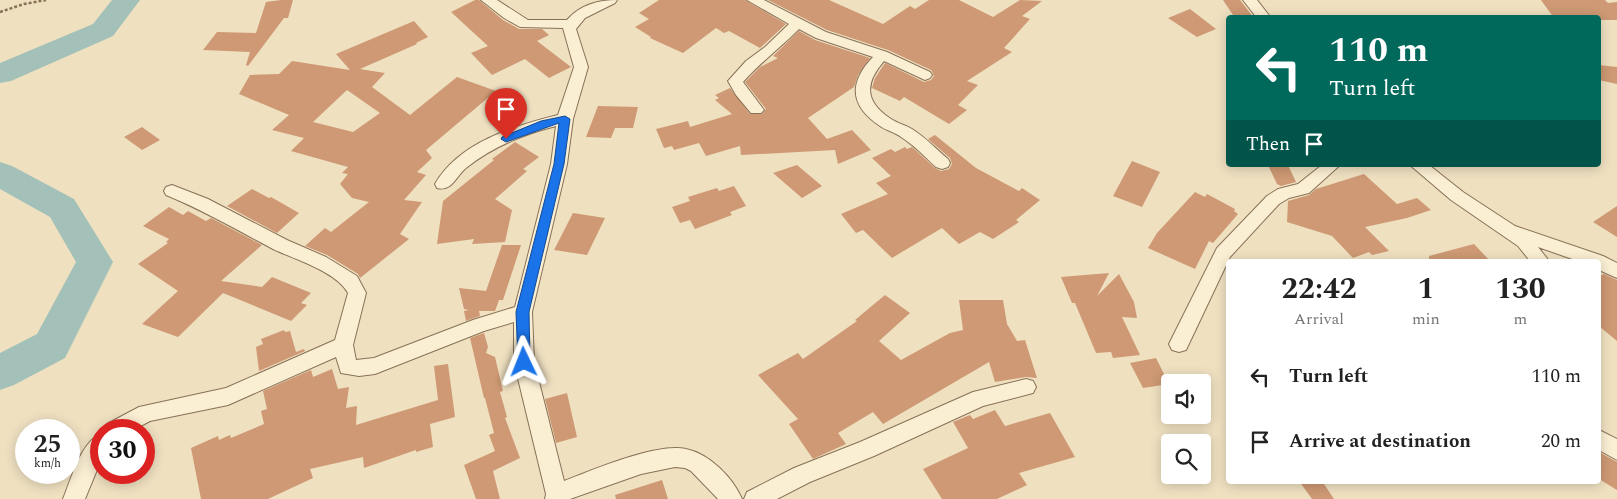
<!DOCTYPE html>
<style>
:root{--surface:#fff;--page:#f6f6f6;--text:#222;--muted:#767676}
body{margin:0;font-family:Spectral,serif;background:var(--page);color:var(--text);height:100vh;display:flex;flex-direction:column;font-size:19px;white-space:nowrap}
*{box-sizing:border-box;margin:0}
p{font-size:16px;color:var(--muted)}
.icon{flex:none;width:28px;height:28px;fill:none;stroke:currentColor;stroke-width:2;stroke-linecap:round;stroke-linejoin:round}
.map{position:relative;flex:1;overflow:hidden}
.side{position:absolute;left:1226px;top:259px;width:375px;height:225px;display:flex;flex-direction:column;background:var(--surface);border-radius:5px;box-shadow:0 2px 12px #0003}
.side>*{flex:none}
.banner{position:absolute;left:1226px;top:15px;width:375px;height:152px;border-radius:5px;box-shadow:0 2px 12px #0003;background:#00695c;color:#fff;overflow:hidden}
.fabs{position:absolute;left:1161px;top:374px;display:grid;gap:10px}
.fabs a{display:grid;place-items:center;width:50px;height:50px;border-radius:5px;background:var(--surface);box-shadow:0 2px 12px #0003;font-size:25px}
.speed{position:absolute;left:15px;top:419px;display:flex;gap:10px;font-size:25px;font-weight:700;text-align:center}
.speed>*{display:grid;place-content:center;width:65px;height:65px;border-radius:50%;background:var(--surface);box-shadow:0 2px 12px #0003;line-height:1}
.speed small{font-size:12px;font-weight:400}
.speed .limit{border:8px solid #d22;background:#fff;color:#111}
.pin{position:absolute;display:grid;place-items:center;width:42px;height:42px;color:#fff;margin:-51px -21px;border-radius:50% 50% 50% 0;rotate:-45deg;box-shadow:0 0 5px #0007}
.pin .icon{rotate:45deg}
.me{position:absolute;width:55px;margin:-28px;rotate:358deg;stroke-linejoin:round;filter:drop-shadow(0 0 4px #0008)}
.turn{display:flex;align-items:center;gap:18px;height:105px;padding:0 20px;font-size:22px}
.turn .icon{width:65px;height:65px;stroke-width:2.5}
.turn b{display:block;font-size:35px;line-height:42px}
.then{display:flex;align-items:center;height:48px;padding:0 20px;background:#0003;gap:10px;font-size:19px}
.eta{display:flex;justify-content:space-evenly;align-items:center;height:85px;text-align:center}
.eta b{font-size:30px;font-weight:700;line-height:35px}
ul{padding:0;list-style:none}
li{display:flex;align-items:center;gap:15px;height:65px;padding:0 20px}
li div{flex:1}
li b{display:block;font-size:19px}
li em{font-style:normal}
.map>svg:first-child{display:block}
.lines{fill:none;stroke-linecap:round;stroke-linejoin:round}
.river{fill:#a3c1b8;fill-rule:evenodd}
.building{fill:#ce9974;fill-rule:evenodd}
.street-casing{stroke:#887157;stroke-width:2}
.path{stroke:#887157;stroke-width:2.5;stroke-dasharray:3 2;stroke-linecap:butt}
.street{fill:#faeed3;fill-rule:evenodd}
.route{fill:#1a73e8;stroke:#114b97}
</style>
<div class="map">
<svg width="1617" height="499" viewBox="0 0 1617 499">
<rect width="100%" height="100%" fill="#efe0c0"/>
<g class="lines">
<path class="river" d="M112,0H140L113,36L11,81L0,83V63L93,24Z
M0,162L12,166L74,199L113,262L65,358L14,385L0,390V353L37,334L76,262L50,217L0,189Z"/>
</g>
<path class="building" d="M281,0H293L288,18H284L248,66L246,65L250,52L203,50L217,32L256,33L266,2Z
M475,0H479L503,20L519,29H542L549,35L537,41L571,67L549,78L525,59L492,75L471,53L488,46L451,12Z
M659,0H745L786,24L760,48L729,31L724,33L716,28L683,53L650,38L651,37L635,27L649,19L639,13Z
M768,0H829L883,24L910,6L915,9L929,0H959L993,17L1020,0L1042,1L1022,16L1030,19L1004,48L1012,52L967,81L978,85L958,105L967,110L949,124L904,97L900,101L872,88L875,78L885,63L924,82L931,80L934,76L931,70L888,50L827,30Z
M1223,0H1240L1254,18H1235Z
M1541,0H1605L1608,3L1617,2V20H1599V18H1554Z
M1190,9L1216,29L1197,37L1168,18Z
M414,21L428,37L416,43L417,44L360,69L385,73L372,87L410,115L457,77L496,91L426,150L432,158L417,172L426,175L404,200L422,202L400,234L409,239L360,278L358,274L327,255L305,246L325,228L331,232L369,202L352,198L340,184L348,174L342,173L348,167L291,151L304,138L272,130L289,115L239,94L250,75L279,74L292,61L350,70L336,54ZM347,90L380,113L353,132L313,122Z
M799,31L815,40L870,58L858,75L854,87L808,118L827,139L852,130L871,150L838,164L835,150L741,155L740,146L706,156L699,143L674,150L672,146L664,148L656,129L688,121L690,127L732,114L715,100L719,98L715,95L730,88L750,114H762L766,109L745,82L760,67L778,58L773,56Z
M1599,65L1617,67V84L1599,80Z
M598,106L638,107L633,128H615L611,138L586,137Z
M142,127L160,140L142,150L124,137Z
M935,135L976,168L1019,191L1022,188L1040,200L1016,220L1019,222L993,239L980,232L959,244L942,228L892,258L863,230L856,233L841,214L888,194L876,183L891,176L872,158L891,149L895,152L905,147L907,149L912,147L935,168L941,171L949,169L952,164L950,158L928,139Z
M515,142L539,157L523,169L527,171L495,199L512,210L505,242L472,244L474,239L437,244L443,201L494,160L492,159Z
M1132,161L1160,172L1142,207L1113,196Z
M797,165L822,186L802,198L773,173Z
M1268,165H1288L1296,182L1281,186L1277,184Z
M1364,174L1397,204L1417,198L1431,210L1407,218L1365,227L1389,251L1372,255L1369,252L1353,258L1332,236L1287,222L1288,201L1309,195L1316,189Z
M734,186L746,206L730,212L732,215L695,229L690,220L680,223L672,207L690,201L688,197L717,188L719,191Z
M252,189L269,198L271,197L299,213L277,233L227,206Z
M1195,192L1205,197L1207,194L1235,209L1234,211L1238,214L1213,243L1209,241L1195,269L1148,248L1157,233Z
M1617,206V237L1593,222Z
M169,207L183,215L188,211L206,221L211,218L262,245L221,281L262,287L272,277L311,293L301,303L307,305L291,321L223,293L178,337L142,324L178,291L138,264L168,243L166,242L169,239L143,226Z
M573,213L605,218L587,255L554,250Z
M1474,244L1490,261H1429V256Z
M502,245H521L503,300H499L495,311H479L480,316L466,321L464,311L469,310L464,309L459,288L486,291Z
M1109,273L1097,296L1119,274L1134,302L1137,318L1122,317L1140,355L1113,358L1111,352L1096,353L1075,303H1072L1061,277Z
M1604,274L1617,280V341L1599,326V276Z
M885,295L910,313L879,341L901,360L950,333L963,330L959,300H1003L1007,324L1017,341L1025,340L1037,378L1026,377L995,382L989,362L883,424L873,412L838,433L846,444L813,459L789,424L798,419L758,375L798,353L803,359L857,321L855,320Z
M284,330L285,332L290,331L296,352L304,349L305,351L259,371L256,347L263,344L261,339Z
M484,333L488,347L486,353L495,357L503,391L500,392L507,417L505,418L520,458L493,471L500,499H476L464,465L495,451L489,435L494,433L485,398H484L470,338Z
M1156,358L1169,384L1143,388L1130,363Z
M448,364L455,417L430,424L433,447L416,452V450L364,468L363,457L310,469L313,478L268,499H201L191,448L218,436L219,440L230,435L231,438L264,424L261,411L267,409L263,391L311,370L313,377L332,369L338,389L349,387L346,408L357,406L356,425L438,400L434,366Z
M567,393L577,437L556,443L545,399Z
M995,410L1005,426L1050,413L1075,457L1019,473L1027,485L997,499H942L923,469L968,448L953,422L970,415L973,419Z
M1599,452L1617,462V490L1599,479Z
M662,480L668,499H616L615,495Z
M1299,481H1322L1334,499H1312Z"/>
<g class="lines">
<defs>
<path id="street" d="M481,0H497L528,20H567C580,5 598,0 617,0L615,3L585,18L576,29L588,67L573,119L567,164L532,312L534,362L564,481C592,470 658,442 686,449C710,454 733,478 742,499H718L691,471L685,468L675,467L641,474L570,499H545L546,494L514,362V322L484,331L375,374L359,376L341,373L336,357L228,405L150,421L133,430H104L107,424L139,407L226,388L335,340L348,293C337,272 294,259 273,249C237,230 203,210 166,195L164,191L166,187L172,185L208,199L287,240L326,257L357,276L366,293L353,345L356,360L374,358L473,320L515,307L551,164L556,126C524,134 492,147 466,168C456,176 452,192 437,188L435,184C459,142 514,126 558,115L574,67L563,28L520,27L504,18Z
M747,0H764L826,32L887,52L930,72L932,75L930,78L925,80L884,61C864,84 865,102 891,119C897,123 905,125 912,129C925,137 936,149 948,159L950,163L948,167L942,169L936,167C925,157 914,145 901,137C895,132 887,131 880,126C850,106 848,83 873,57L816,38L799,29C781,47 760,63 743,82L764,110L761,113H751L736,95L728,81L746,61L765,47L789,24Z
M1243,0H1257L1271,18H1257Z
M1322,165H1340L1309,193L1289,198L1279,204L1230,257L1186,350L1179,352L1172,350L1169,344L1217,248L1267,196L1278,189L1298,184Z
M1410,165H1429L1463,192L1515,226L1603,256L1617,263V278L1599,270V261H1578L1538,247L1549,261H1530L1518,246L1451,200Z
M1026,379L1033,381L1036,387L1033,393L983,406L874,456L810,482L777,499H744L747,492L794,468L860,442L973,392Z
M1599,430L1617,439V460L1599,450Z
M101,434V460L85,499H63C71,480 81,441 101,434Z"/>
</defs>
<use href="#street" class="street-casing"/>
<path class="path" d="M0,12L24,4L46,0"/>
<use href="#street" class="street"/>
</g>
<path class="route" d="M565,116L570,119L564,164L529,312L530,362L529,366L524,367L520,366L518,362L516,312L554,164L559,123L506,142L501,139L502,137L541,121Z"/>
</svg>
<div class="fabs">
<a><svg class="icon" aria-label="sound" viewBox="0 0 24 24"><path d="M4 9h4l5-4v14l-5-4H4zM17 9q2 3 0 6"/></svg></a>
<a><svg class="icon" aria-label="search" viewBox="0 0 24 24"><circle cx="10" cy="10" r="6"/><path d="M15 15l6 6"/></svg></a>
</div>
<div class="speed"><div>25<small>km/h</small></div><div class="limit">30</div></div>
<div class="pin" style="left:506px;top:139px;background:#d93025"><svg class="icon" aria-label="arrive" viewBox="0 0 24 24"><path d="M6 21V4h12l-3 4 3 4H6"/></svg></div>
<svg class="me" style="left:524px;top:362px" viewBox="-20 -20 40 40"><path d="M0-17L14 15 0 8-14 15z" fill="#1a73e8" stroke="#fff" stroke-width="4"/></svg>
<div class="banner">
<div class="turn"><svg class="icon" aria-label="left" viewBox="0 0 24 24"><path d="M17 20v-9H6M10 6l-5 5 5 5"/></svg><div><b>110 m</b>Turn left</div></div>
<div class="then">Then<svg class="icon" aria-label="arrive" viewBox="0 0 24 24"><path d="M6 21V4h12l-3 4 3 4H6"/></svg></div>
</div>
<section class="side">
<div class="eta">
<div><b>22:42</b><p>Arrival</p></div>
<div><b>1</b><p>min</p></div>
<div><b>130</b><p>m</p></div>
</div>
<ul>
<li><svg class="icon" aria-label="left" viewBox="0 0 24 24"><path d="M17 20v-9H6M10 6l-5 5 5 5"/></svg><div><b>Turn left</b></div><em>110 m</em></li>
<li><svg class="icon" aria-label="arrive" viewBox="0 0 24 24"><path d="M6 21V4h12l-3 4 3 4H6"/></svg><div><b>Arrive at destination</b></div><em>20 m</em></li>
</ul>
</section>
</div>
